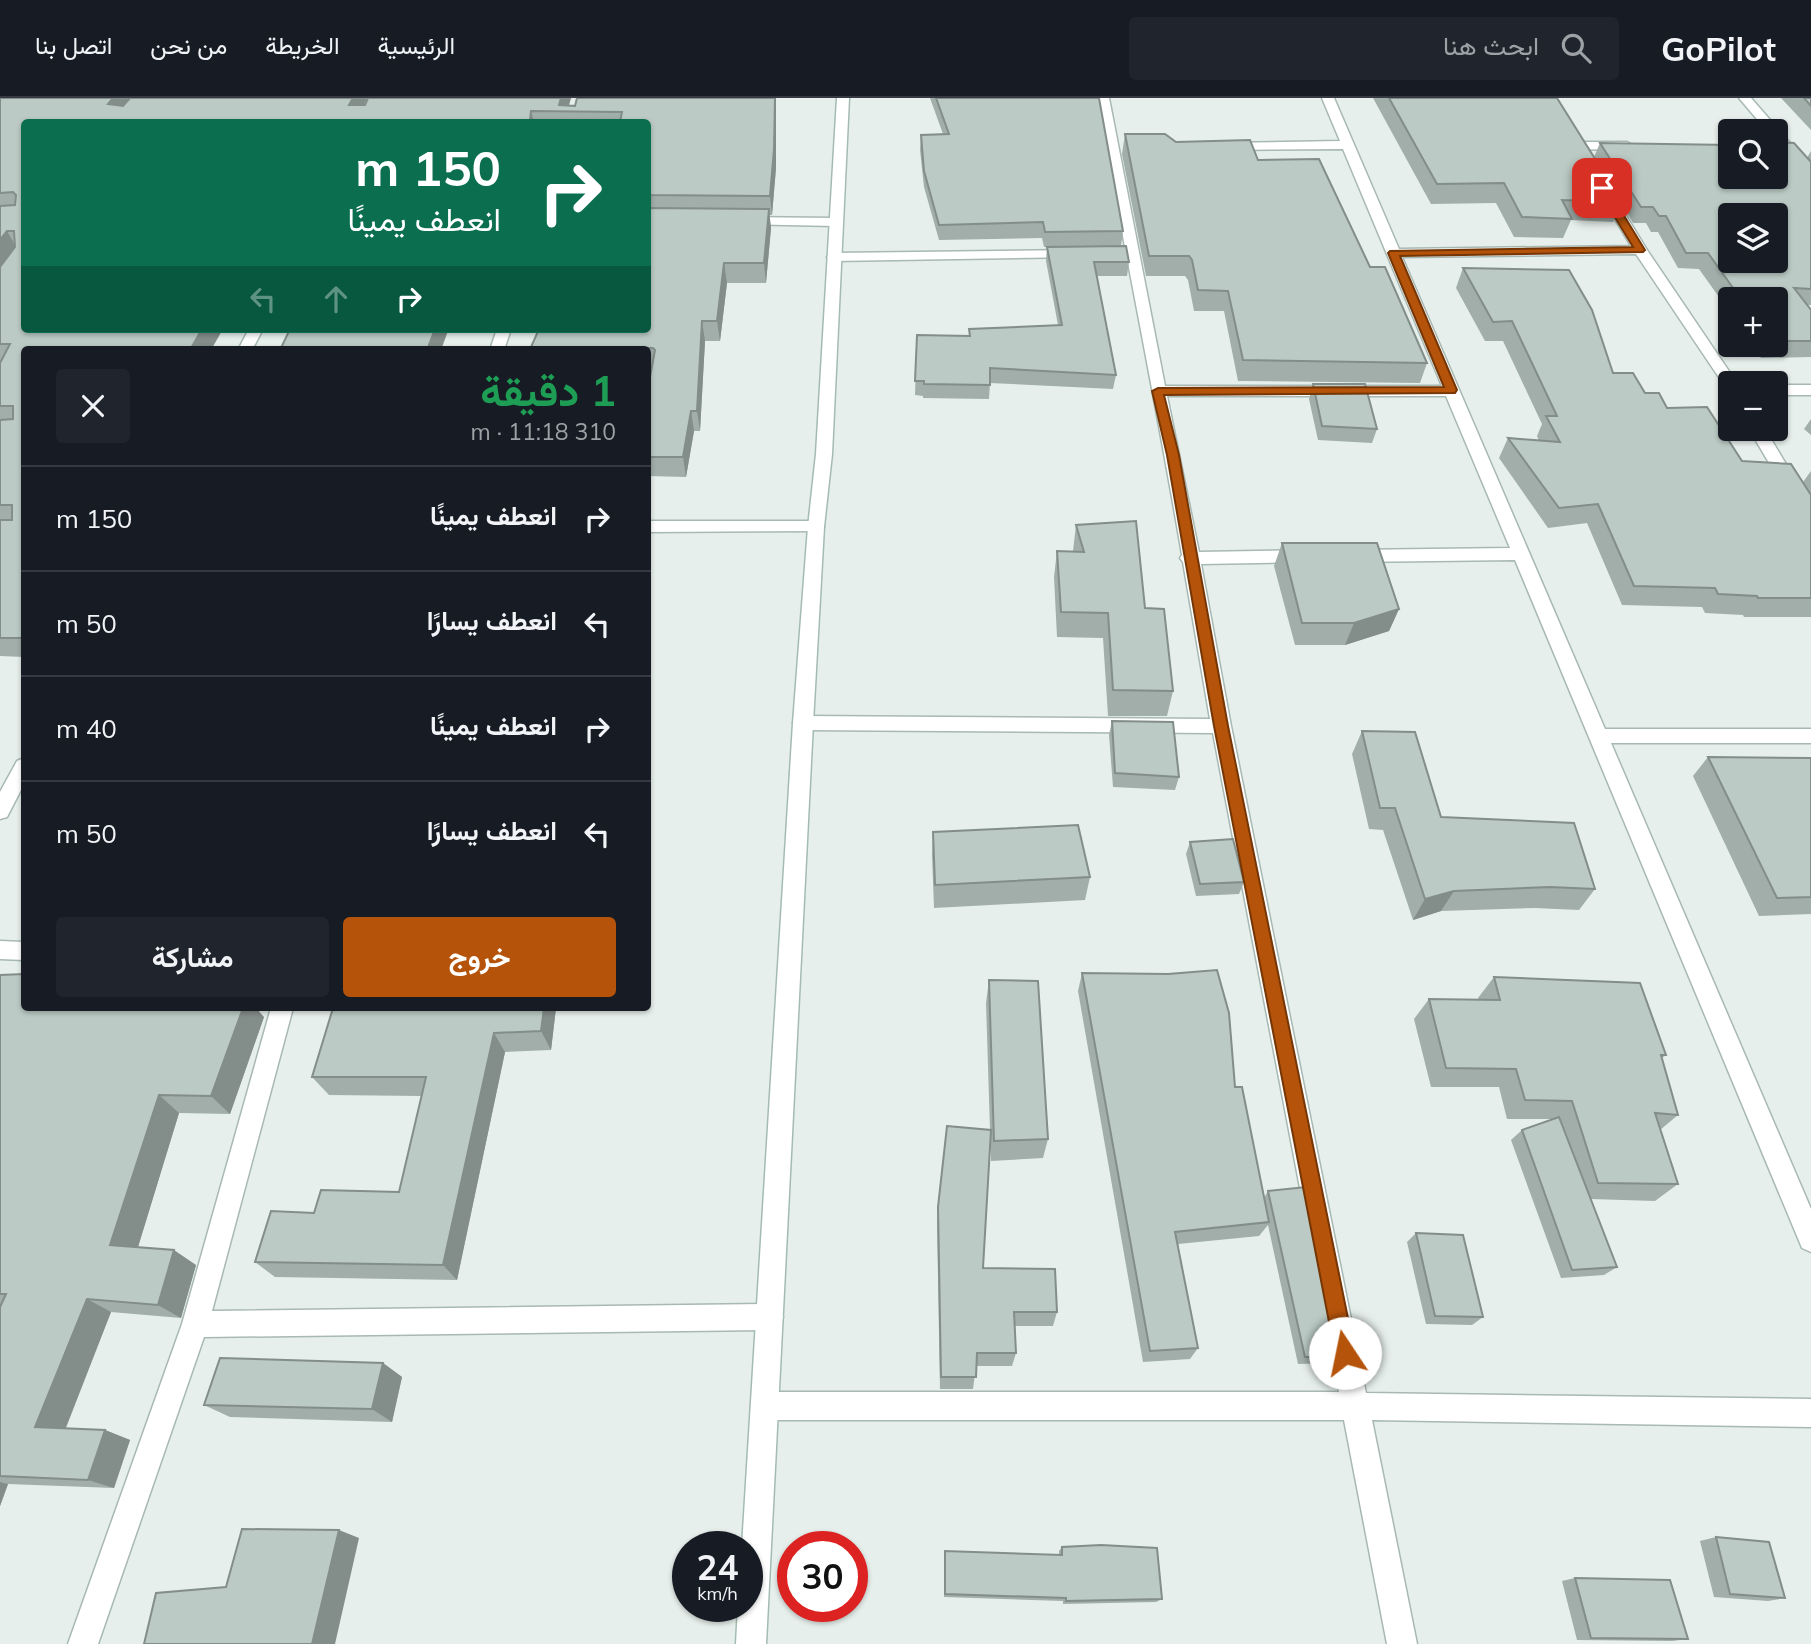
<!DOCTYPE html>
<html lang="ar">
<meta charset="utf-8">
<style>
:root{--surface:#171b24;--page:#20242c;--text:#f1f3f6;--muted:#9ea1a6;--line:#363941;--accent:#b45309}
body{margin:0;font-family:Mulish,Vazirmatn,sans-serif;background:var(--page);color:var(--text);direction:rtl;height:100vh;display:flex;flex-direction:column;font-size:26px;white-space:nowrap}
*{box-sizing:border-box;margin:0}
p{font-size:23px;color:var(--muted)}
.icon{flex:none;width:38px;height:38px;fill:none;stroke:currentColor;stroke-width:2;stroke-linecap:round;stroke-linejoin:round}
.map{position:relative;flex:1;overflow:hidden;direction:ltr}
.details{position:absolute;left:21px;top:248px;width:630px;height:665px;display:flex;flex-direction:column;background:var(--surface);border-radius:7px;box-shadow:0 2px 5px #0004;direction:rtl}
.details>*{flex:none}
.guide{position:absolute;left:21px;top:21px;width:630px;height:214px;border-radius:7px;box-shadow:0 2px 5px #0004;direction:rtl;background:#0b6e4f;color:#fff;overflow:hidden}
.tools{position:absolute;left:1718px;top:21px;display:grid;gap:14px}
.tools a{display:grid;place-items:center;width:70px;height:70px;border-radius:7px;background:var(--surface);box-shadow:0 2px 5px #0004;font-size:35px}
.speed{position:absolute;left:672px;top:1433px;display:flex;gap:14px;font-size:35px;font-weight:700;text-align:center}
.speed>*{display:grid;place-content:center;width:91px;height:91px;border-radius:50%;background:var(--surface);box-shadow:0 2px 5px #0004;line-height:1}
.speed small{font-size:18px;font-weight:400}
.speed .limit{border:10px solid #d22;background:#fff;color:#111}
.pin{position:absolute;display:grid;place-items:center;width:60px;height:60px;color:#fff;margin:-30px;border-radius:14px;box-shadow:0 4px 10px #0006}
.me{position:absolute;width:77px;margin:-38px;rotate:349deg;stroke-linejoin:round;filter:drop-shadow(0 0 5px #0008)}
.turn{display:flex;align-items:center;gap:24px;height:147px;padding:0 35px;font-size:32px}
.turn .icon{width:91px;height:91px;stroke-width:2.5}
.turn b{display:block;font-size:49px;line-height:60px}
.lanes{display:flex;align-items:center;height:66px;padding:0 35px;background:#0003;justify-content:center;gap:35px;direction:ltr}
.lanes .off{opacity:.35}
.round{display:grid;place-items:center;flex:none;width:74px;height:74px;border-radius:7px;background:var(--page)}
.head{display:flex;align-items:center;justify-content:space-between;height:119px;padding:0 35px}
h1{font-size:42px;font-weight:700;line-height:52px;color:#1e9e55}
.primary-button{display:flex;gap:14px;margin-top:auto;padding:14px 35px}
.primary-button a{flex:1;height:80px;border-radius:7px;background:var(--accent);color:#fff;font-size:28px;font-weight:700;line-height:80px;text-align:center}
.primary-button a+a{background:var(--page);color:var(--text)}
ul{padding:0;list-style:none}
li{display:flex;align-items:center;gap:21px;height:105px;padding:0 35px;border-top:2px solid var(--line)}
li div{flex:1}
li b{display:block;font-size:26px}
li em{font-style:normal}
header{display:flex;align-items:center;gap:42px;box-sizing:border-box;height:98px;padding:0 35px;background:var(--surface);border-bottom:2px solid var(--line)}
header strong{font-size:33px}
nav{display:flex;gap:38px;margin-inline-start:auto;font-size:24px}
.search{width:490px;height:63px;background:var(--page);display:flex;align-items:center;gap:18px;box-sizing:border-box;padding:0 24px;border-radius:7px;color:var(--muted);font-size:26px}
.map>svg:first-child{display:block}
.lines{fill:none;stroke-linecap:round;stroke-linejoin:round}
.street-casing{stroke:#a8b8b2;stroke-width:3}
.secondary-casing{stroke:#a4bbb3;stroke-width:3}
.street{fill:#fff;fill-rule:evenodd}
.secondary{fill:#fff;fill-rule:evenodd}
.wall{fill:#a1aea9}
.shaded-wall{fill:#838d89}
.building{fill:#bbcac4;stroke:#838d89;stroke-width:2;fill-rule:evenodd}
.route{fill:#b45309;stroke:#753606;stroke-width:2}
</style>
<header>
<strong>GoPilot</strong>
<div class="search"><svg class="icon" aria-label="search" viewBox="0 0 24 24"><circle cx="10" cy="10" r="6"/><path d="M15 15l6 6"/></svg>ابحث هنا</div>
<nav><a>الرئيسية</a><a>الخريطة</a><a>من نحن</a><a>اتصل بنا</a></nav>
</header>
<div class="map">
<svg width="1811" height="1546" viewBox="0 0 1811 1546">
<rect width="100%" height="100%" fill="#e6efeb"/>
<g class="lines">
<defs>
<path id="street" d="M1097,0H1109L1165,288H1442L1343,51L1226,52L1220,48L1222,45L1340,43L1322,0H1334L1399,151L1631,148L1597,91L1603,87L1608,88L1647,152L1737,285H1731V292L1726,290L1636,156L1402,159L1605,631H1811V645H1611L1811,1111V1154L1802,1150L1515,462L1352,464L1343,458L1352,452L1510,450L1446,298H1167L1199,454L1306,452L1315,458L1306,464L1201,466L1231,628L1366,1295L1811,1301V1329L1372,1322L1417,1546H1387L1344,1322H765L755,1318L751,1308L755,1298L765,1294H1339L1213,635L803,632L796,630L793,625L796,620L803,618L1210,621L1183,464L1180,460L1182,457C1156,304 1125,153 1097,0Z
M1739,0H1751L1811,69V81L1806,80L1776,45V33H1767Z
M1576,44H1627L1633,48L1627,52L1572,51L1570,48Z
M744,119L835,120L842,124L835,128L739,126V120Z
M1073,152L1078,153V159L834,163L827,159L834,155Z
M249,231H263L252,252H238Z
M497,231H511L504,252H490Z
M1776,287H1811V297H1776Z
M1749,331H1765L1811,408V428L1805,426Z
M816,423L824,429L822,433L648,434V423Z
M24,660V686L7,719L0,721V694L17,663Z
M0,843L24,844V862L0,861Z
M271,910H293L212,1213L770,1206L779,1210L783,1219L779,1228L770,1232L204,1239L98,1546H68L182,1226Z"/>
<path id="secondary" d="M837,0H849L832,356L824,429L813,625L766,1546H736L738,1508H747V1449H742L793,625L808,429L816,356Z"/>
</defs>
<use href="#street" class="street-casing"/>
<use href="#secondary" class="secondary-casing"/>
<use href="#street" class="street"/>
<use href="#secondary" class="secondary"/>
</g>
<path class="wall" d="M0,0H367L364,7L571,0L569,7L776,0V70L772,117H769L771,130L766,185H727L720,243H705L700,333H694L686,379L648,378V290L652,269H648V252H532L531,249L648,231V24H24V559L0,558Z
M930,0H1099L1123,133L1121,148L1129,164L1127,178H1097L1116,277L1113,291L990,285L989,301L923,300V298L915,297L917,237L969,238V231L1058,227L1046,163L1047,149H1044L1042,140L939,142L924,89L920,52L921,37L943,36Z
M1373,0H1557L1594,59L1600,45L1807,60L1811,53V207H1807L1811,212V259L1761,260L1752,247H1776V201H1731V216L1699,171L1678,170L1658,134H1651L1646,125H1633L1622,106L1613,124L1571,122L1563,140L1514,139L1496,105L1431,106Z
M1781,0H1811V32Z
M1125,36L1176,44L1258,62L1370,169L1427,265L1420,285L1238,283L1224,213H1194L1188,182L1185,178H1146L1122,56Z
M1463,170L1613,275L1667,310L1742,363L1803,384L1811,373V519H1744L1743,517L1705,515L1702,509L1622,507L1587,425L1548,430L1499,360L1508,340L1539,343L1537,338L1542,326L1503,243H1485L1456,190Z
M1313,286L1377,331L1372,345L1318,342L1309,301Z
M1811,321V337L1804,331Z
M1076,427L1145,510L1173,593L1167,618H1108L1103,540L1057,539L1054,479L1057,453H1073Z
M1282,445L1399,511L1389,533L1345,547H1295L1274,468Z
M1112,623L1179,679L1175,692L1113,689L1109,637Z
M1362,633L1441,719L1595,791L1579,812L1535,810L1441,813L1413,822L1383,732L1369,731L1352,656Z
M1708,659L1811,660V816L1759,818L1693,678Z
M933,734L1090,779L1085,802L934,810L932,757Z
M1190,744L1244,784L1239,796L1196,798L1186,756Z
M1082,875L1235,989L1264,1100L1268,1093L1339,1258L1331,1265L1298,1266L1268,1127L1259,1138L1178,1146L1198,1250L1190,1261L1143,1264L1078,893Z
M0,877L264,919L230,1016L179,1015L138,1149L196,1167L181,1220L111,1214L66,1330L105,1332L130,1342L114,1390L8,1386L0,1408Z
M1494,879L1666,957L1662,960L1678,1017L1660,1032L1678,1086L1655,1103L1591,1101L1617,1169L1604,1177L1561,1180L1511,1042L1522,1032L1553,1021H1507L1499,989H1431L1414,921L1429,901L1479,902L1478,900Z
M989,882L1048,1041L1043,1060L991,1063V1041L983,1170L1057,1214L1053,1228H1015L1016,1255L1012,1268H976L973,1291H940L937,1125L938,1109L990,1032L986,905Z
M333,910H556L551,952L505,954L457,1182L275,1179L255,1164L314,1115L399,1094L422,998L329,997L312,979Z
M1416,1135L1483,1219L1472,1227L1426,1226L1407,1144Z
M383,1265L402,1279L392,1324L230,1319L204,1307Z
M1716,1439L1785,1500L1768,1503L1714,1499L1700,1443Z
M1062,1449L1162,1501L1156,1504L1063,1506V1503L944,1499L945,1453L1059,1457V1453Z
M1575,1480L1688,1541L1672,1543L1577,1542L1562,1483Z"/>
<path class="shaded-wall" d="M113,0H136L117,24L108,6Z
M353,0H367L356,24L349,7Z
M561,0H571L567,13L559,7Z
M775,0H776V70L772,117L770,98Z
M531,13L534,24H530V22Z
M769,111L771,130L766,185L764,165Z
M7,133L18,152L0,177V142Z
M724,165L727,185L720,243L717,223Z
M702,223L705,243L700,333L697,313Z
M202,231H223L211,252H190Z
M435,231H447L448,233L441,252H427Z
M691,313L694,333L686,379L683,359Z
M1399,511L1389,533L1345,547L1354,525Z
M1454,793L1441,813L1413,822L1425,801Z
M243,910H256L264,919L230,1016L211,998Z
M544,910H556L551,952L541,933Z
M494,935L505,954L457,1182L443,1167Z
M159,997L179,1015L134,1162L110,1147Z
M174,1152L196,1167L181,1220L158,1207Z
M87,1201L111,1214L62,1339L35,1329Z
M383,1265L402,1279L392,1324L372,1311Z
M105,1332L130,1342L114,1390L88,1382Z
M0,1384L8,1386L0,1408Z
M339,1432L359,1440L335,1546H312Z"/>
<path class="building" d="M0,0H113L108,6L123,8L130,0H353L349,7H365L368,0H561L559,7L575,8L577,0H775L774,51L770,98L648,97V24H620L622,14L531,13L530,22H517L516,24H24V231H202L190,252H24V535L21,540H0V422H12V407H0V322L13,321V308H0V265L10,246H0V169L15,149L14,133H7L0,142V108L15,107L16,97L13,94L0,95Z
M936,0H1099L1123,133L1045,134L1043,124L939,127L924,73L921,37L949,36Z
M1389,0H1557L1622,104L1562,102L1572,121L1522,119L1504,85L1437,86Z
M1804,0H1811V8Z
M1125,36H1165L1176,44L1250,42L1258,62L1319,61L1370,169H1385L1427,265L1243,262L1228,193L1198,192L1192,162L1189,158H1149Z
M1776,44L1794,45L1811,64V191L1794,190L1811,212V243H1776V201H1741L1708,155H1686L1666,118H1659L1653,109H1641L1600,45L1731,47V79H1776ZM1731,117H1776V163H1731Z
M648,110L769,111L764,165H724L717,223H702L697,313H691L683,359H648V290L655,252L653,250L531,249L539,231H648Z
M1126,148L1129,164H1094L1116,277L990,270V287L924,286V283H915L917,237L970,238L969,231L1062,227L1047,149Z
M1463,170L1569,172L1592,212L1613,275H1633L1645,295H1659L1667,310L1707,309L1742,363L1791,366L1811,397V500H1758L1757,498L1718,496L1715,490L1634,488L1598,406L1559,410L1508,340L1560,344L1546,318H1557L1512,223L1493,224Z
M290,231H435L427,252H280Z
M1313,286H1365L1377,331L1322,328Z
M1136,423L1145,510L1164,511L1173,593L1113,592L1108,515L1061,514L1057,453L1084,454L1076,427Z
M1282,445H1377L1399,511L1354,525H1302Z
M1112,623L1173,624L1179,679L1115,675Z
M1362,633L1415,634L1441,719L1574,725L1595,791L1550,789L1454,793L1425,801L1395,710H1380Z
M1708,659L1811,660V799L1777,800Z
M1078,727L1090,779L935,787L933,734Z
M1233,741L1244,784L1200,786L1190,744Z
M1217,872L1229,915L1235,989H1242L1269,1124L1175,1134L1198,1250L1150,1253L1082,875L1168,876Z
M24,876V910H243L211,998L159,997L110,1147L174,1152L158,1207L87,1201L35,1329L105,1332L88,1382L0,1378V1209L6,1196H0V877Z
M1494,879L1640,885L1666,957H1661L1678,1017L1655,1015L1678,1086L1598,1085L1572,1003L1525,1002L1516,971L1446,970L1429,901L1500,902Z
M989,882L1038,883L1048,1041L994,1043Z
M333,910H544L541,933L494,935L443,1167L255,1164L271,1113L314,1115L321,1092L399,1094L426,979H312Z
M1559,1019L1617,1169L1572,1172L1522,1032Z
M947,1028L991,1032L983,1170L1055,1171L1057,1214H1014L1016,1255H977L976,1279H941L938,1109Z
M1306,1089L1339,1258L1305,1259L1268,1093Z
M1416,1135L1463,1137L1483,1219L1435,1218Z
M220,1260L383,1265L372,1311L204,1307Z
M242,1431L339,1432L312,1546H144L156,1495L226,1489Z
M1716,1439L1769,1444L1785,1500L1730,1496Z
M1101,1447L1157,1450L1162,1501L1066,1503V1500L945,1496V1453L1062,1457V1449Z
M1575,1480L1670,1482L1688,1541L1591,1540Z"/>
<path class="route" d="M1598,88L1607,90L1645,152L1643,154L1400,158L1457,292L1455,295L1164,297L1179,357L1228,628L1355,1255L1352,1262L1345,1265L1338,1262L1335,1255L1214,628L1167,357L1152,293L1158,290L1444,289L1388,155L1390,153L1633,149L1597,90Z"/>
</svg>
<div class="tools">
<a><svg class="icon" aria-label="search" viewBox="0 0 24 24"><circle cx="10" cy="10" r="6"/><path d="M15 15l6 6"/></svg></a>
<a><svg class="icon" aria-label="layers" viewBox="0 0 24 24"><path d="M12 4l9 5-9 5-9-5zM3 14l9 5 9-5"/></svg></a>
<a>+</a>
<a>−</a>
</div>
<div class="speed"><div>24<small>km/h</small></div><div class="limit">30</div></div>
<div class="pin" style="left:1602px;top:90px;background:#d93025"><svg class="icon" aria-label="arrive" viewBox="0 0 24 24"><path d="M6 21V4h12l-3 4 3 4H6"/></svg></div>
<svg class="me" style="left:1345px;top:1255px" viewBox="-20 -20 40 40"><circle r="19" fill="#fff"/><path d="M0-13L10 11 0 6-10 11z" fill="#b45309"/></svg>
<div class="guide">
<div class="turn"><svg class="icon" aria-label="right" viewBox="0 0 24 24"><path d="M7 20v-9h11M14 6l5 5-5 5"/></svg><div><b>150 m</b>انعطف يمينًا</div></div>
<div class="lanes"><svg class="icon off" aria-label="left" viewBox="0 0 24 24"><path d="M17 20v-9H6M10 6l-5 5 5 5"/></svg><svg class="icon off" aria-label="ahead" viewBox="0 0 24 24"><path d="M12 20V5M6 11l6-6 6 6"/></svg><svg class="icon" aria-label="right" viewBox="0 0 24 24"><path d="M7 20v-9h11M14 6l5 5-5 5"/></svg></div>
</div>
<section class="details">
<div class="head"><div><h1>1 دقيقة</h1><p>310 m · 11:18</p></div><a class="round"><svg class="icon" aria-label="close" viewBox="0 0 24 24"><path d="M6 6l12 12M18 6L6 18"/></svg></a></div>
<ul>
<li><svg class="icon" aria-label="right" viewBox="0 0 24 24"><path d="M7 20v-9h11M14 6l5 5-5 5"/></svg><div><b>انعطف يمينًا</b></div><em>150 m</em></li>
<li><svg class="icon" aria-label="left" viewBox="0 0 24 24"><path d="M17 20v-9H6M10 6l-5 5 5 5"/></svg><div><b>انعطف يسارًا</b></div><em>50 m</em></li>
<li><svg class="icon" aria-label="right" viewBox="0 0 24 24"><path d="M7 20v-9h11M14 6l5 5-5 5"/></svg><div><b>انعطف يمينًا</b></div><em>40 m</em></li>
<li><svg class="icon" aria-label="left" viewBox="0 0 24 24"><path d="M17 20v-9H6M10 6l-5 5 5 5"/></svg><div><b>انعطف يسارًا</b></div><em>50 m</em></li>
</ul>
<div class="primary-button"><a>خروج</a><a>مشاركة</a></div>
</section>
</div>
